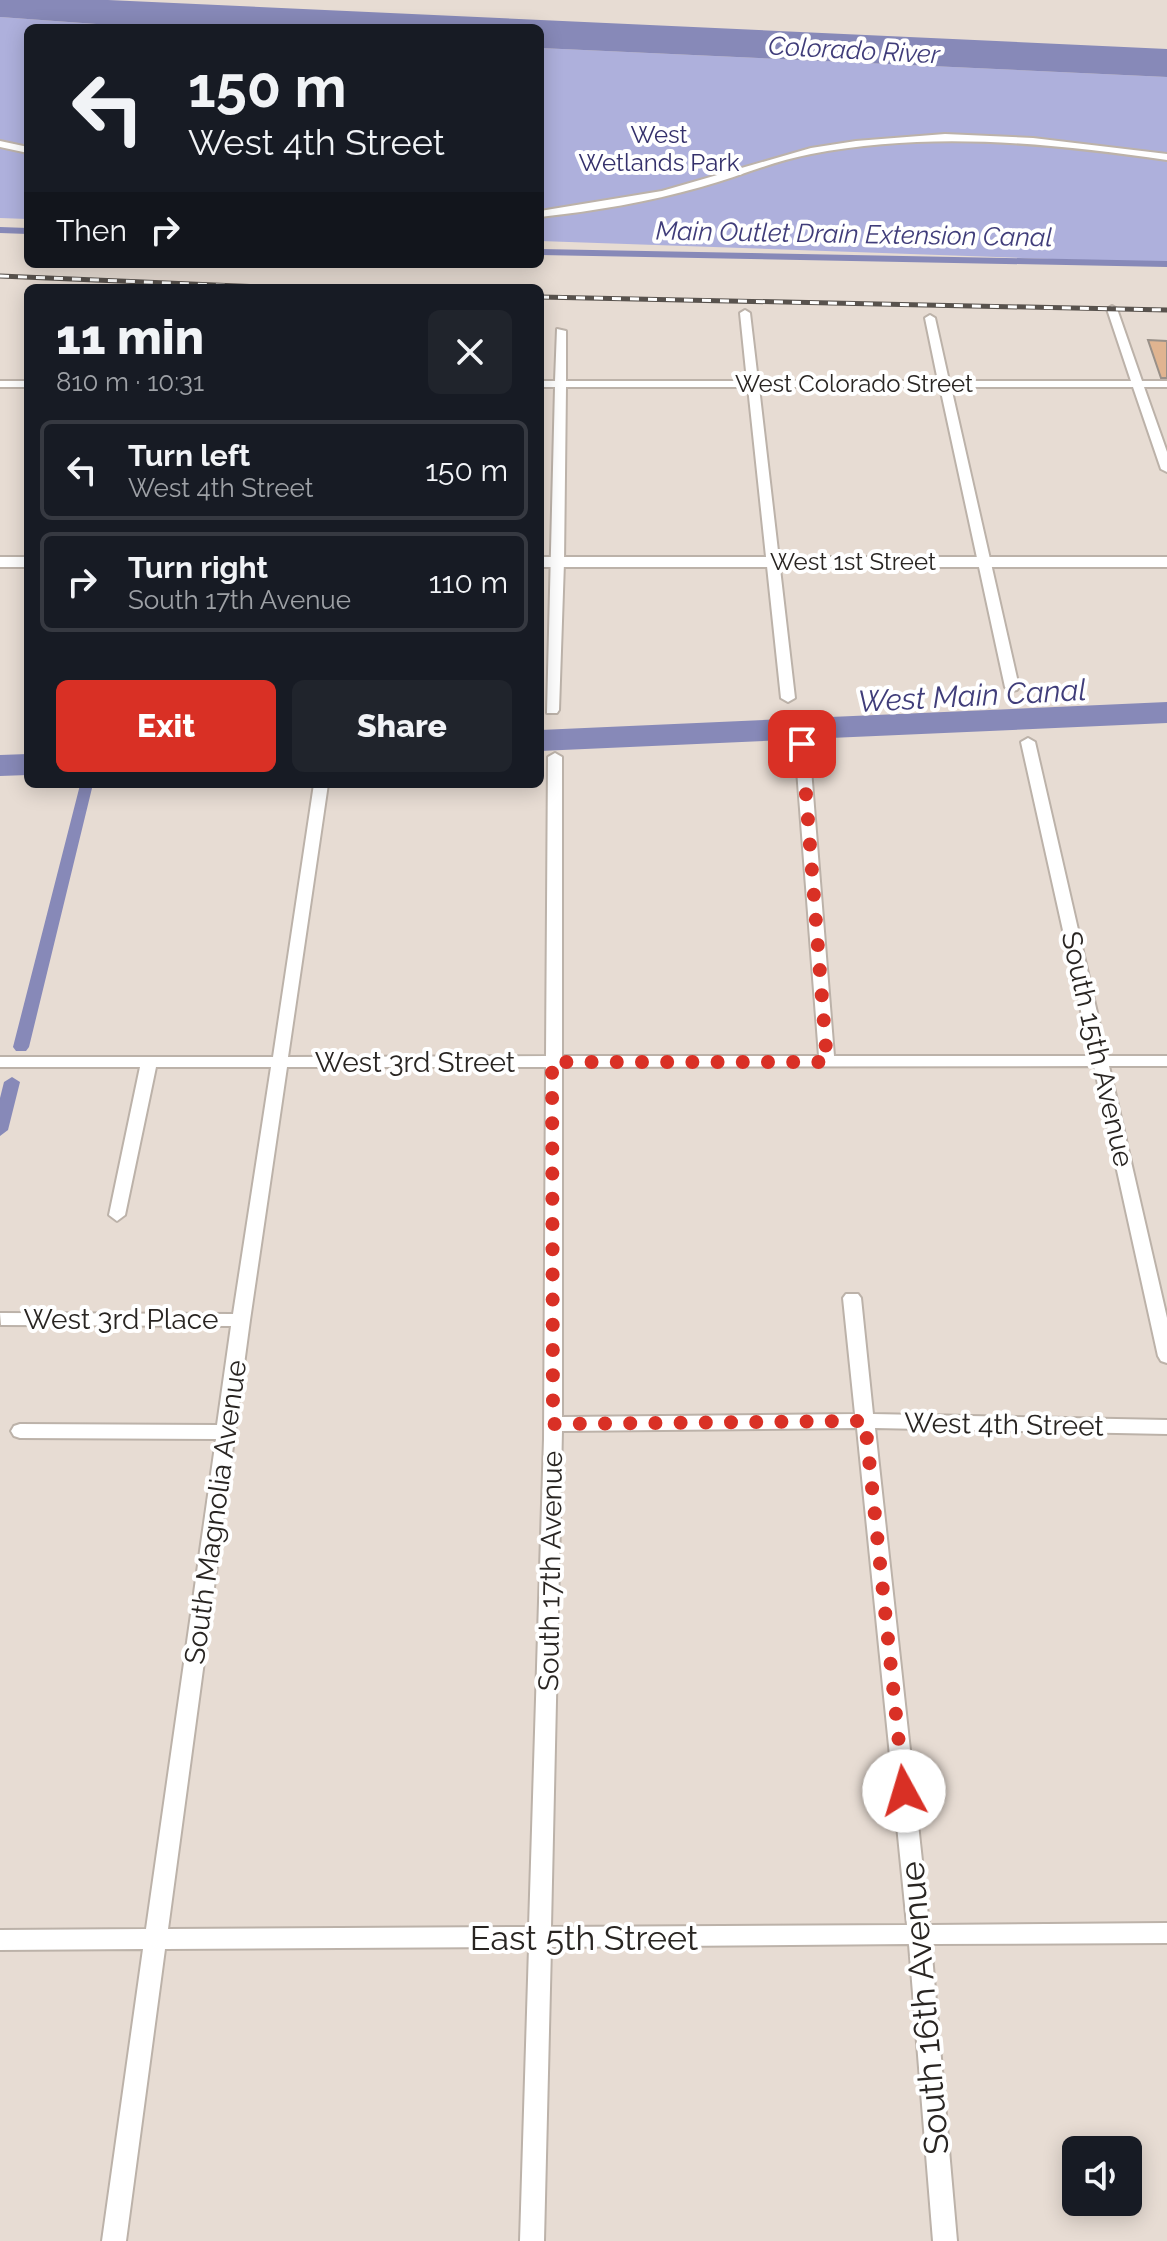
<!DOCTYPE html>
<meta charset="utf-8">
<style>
:root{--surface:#171b24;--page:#20242c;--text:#f1f3f6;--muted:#9ea1a6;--line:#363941;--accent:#d93025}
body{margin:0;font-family:Raleway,sans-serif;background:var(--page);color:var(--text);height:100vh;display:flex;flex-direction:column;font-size:30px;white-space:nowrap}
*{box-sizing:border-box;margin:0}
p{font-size:26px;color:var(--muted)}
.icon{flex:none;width:44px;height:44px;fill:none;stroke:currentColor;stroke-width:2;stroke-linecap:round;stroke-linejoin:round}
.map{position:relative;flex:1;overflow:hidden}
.drawer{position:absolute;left:24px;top:284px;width:520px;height:504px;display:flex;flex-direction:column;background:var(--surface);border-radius:12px;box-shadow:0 4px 20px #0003}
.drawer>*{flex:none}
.hud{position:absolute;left:24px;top:24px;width:520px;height:244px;border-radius:12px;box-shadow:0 4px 20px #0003;background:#171b24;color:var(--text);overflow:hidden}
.buttons{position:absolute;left:1062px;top:2136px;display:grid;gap:16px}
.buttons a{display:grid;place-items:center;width:80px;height:80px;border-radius:12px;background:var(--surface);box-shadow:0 4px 20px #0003;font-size:40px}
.pin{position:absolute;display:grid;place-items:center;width:68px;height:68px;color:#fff;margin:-34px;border-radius:16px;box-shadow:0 4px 12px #0006}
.me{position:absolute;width:88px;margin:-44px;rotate:354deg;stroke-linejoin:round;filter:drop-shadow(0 0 6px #0008)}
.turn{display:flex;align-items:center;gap:28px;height:168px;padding:0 32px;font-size:36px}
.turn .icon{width:104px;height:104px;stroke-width:2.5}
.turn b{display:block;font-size:56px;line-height:68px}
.then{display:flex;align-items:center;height:76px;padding:0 32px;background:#0003;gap:16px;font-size:30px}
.round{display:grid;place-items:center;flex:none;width:84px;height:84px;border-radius:12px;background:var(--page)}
.head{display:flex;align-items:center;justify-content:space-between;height:136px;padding:0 32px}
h1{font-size:48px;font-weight:800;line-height:60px}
.primary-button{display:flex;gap:16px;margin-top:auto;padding:16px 32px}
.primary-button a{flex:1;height:92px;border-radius:12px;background:var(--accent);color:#fff;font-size:32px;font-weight:800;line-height:92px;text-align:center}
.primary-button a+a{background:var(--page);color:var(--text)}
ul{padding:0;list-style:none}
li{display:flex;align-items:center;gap:24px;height:100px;margin:0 16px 12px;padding:0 16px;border:4px solid var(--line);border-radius:12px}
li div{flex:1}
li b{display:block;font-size:30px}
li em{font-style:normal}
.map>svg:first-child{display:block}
.green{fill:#aeb0dc}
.water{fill:#8789b8}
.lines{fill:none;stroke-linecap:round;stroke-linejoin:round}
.canal{fill:#8789b8;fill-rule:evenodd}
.building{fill:#e0b490;stroke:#999088;stroke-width:2}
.minor-casing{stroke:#bcb2a9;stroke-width:4}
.major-casing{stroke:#bcb2a9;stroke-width:4}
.minor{fill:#fff;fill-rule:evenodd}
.major{fill:#fff;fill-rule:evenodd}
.rail-casing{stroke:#58524d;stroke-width:5}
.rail{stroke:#fff;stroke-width:3;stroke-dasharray:9;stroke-linecap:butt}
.route{stroke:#d93025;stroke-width:14;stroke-dasharray:0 25.2}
.labels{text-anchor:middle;stroke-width:8;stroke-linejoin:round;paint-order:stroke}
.far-park-label{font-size:24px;fill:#34306b;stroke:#fff}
.far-street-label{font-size:24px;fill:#292522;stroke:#fff}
.far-water-label{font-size:26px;font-style:italic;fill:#403d7a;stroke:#fff}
.street-label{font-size:28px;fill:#292522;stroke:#fff}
.water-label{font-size:30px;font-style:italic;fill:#403d7a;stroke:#fff}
.near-street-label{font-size:34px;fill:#292522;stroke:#fff}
</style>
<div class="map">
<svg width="1167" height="2241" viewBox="0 0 1167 2241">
<rect width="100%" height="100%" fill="#e7dcd3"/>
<path class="green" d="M0,17L151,28H28V219L0,218Z
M540,48L1167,77V263L540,241Z"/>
<path class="water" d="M0,0H108L1167,49V77L540,48V28H151L0,17Z
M1167,702V723L540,751V730Z
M28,754V775L0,776V755Z"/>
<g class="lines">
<path class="canal" d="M0,227L28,228V234L0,233Z
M540,249L1167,261V267L540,255Z
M93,784L29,1047L26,1051H16L13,1047L80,785Z
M12,1077L20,1082L8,1130L0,1136V1098L4,1082Z"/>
</g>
<path class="building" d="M1148,340L1167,341V378H1161Z"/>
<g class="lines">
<defs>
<path id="minor" d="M945,134L1033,138L1167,154V160C1048,143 930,131 811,154C773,161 738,177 701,187C648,202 594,211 540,217V211L662,191L811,148L856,141Z
M0,141L28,147V153L0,147Z
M1112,306L1117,309L1142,381H1167V387H1144L1167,452V472L1161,469L1133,387H951L1019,687L1017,690L1012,691L1005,687L940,387H759L795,698L788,702L781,698L748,387H566L564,562L559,710L557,713H547L555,387H540V381H555L557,329L566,331V381H747L740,313L745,310L750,313L758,381H938L925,318L930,315L935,318L949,381H1131L1107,309Z
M0,381H28V387H0Z
M1028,738L1035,742L1107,1056H1167V1066H1109L1167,1318V1363L1161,1361L1158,1356L1094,1066L562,1067V1417L855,1414L843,1298L846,1294H858L861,1298L873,1414L1167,1420V1434L875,1428L929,1925L1167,1923V1943L931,1944L957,2241H933L909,1944L551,1947L544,2241H520L529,1947L165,1949L126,2241H102L143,1949L0,1950V1930L146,1929L216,1439L20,1438L14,1436L11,1431L14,1426L20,1424L217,1425L231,1326L1,1325L0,1313L233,1314L271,1067H156L125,1215L117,1221L109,1215L140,1067H0V1057H273L314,784H328L288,1057L546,1056L548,757L555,753L562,757V1056H819L795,744L802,740L809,744L834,1056H1091L1021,742ZM287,1067H546L544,1439L529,1927L168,1929L250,1320ZM857,1428L907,1925L551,1927L562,1431Z"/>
<path id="major" d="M0,557H28V567H0Z
M540,557H1167V567H540Z"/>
</defs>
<use href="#minor" class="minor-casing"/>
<use href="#major" class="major-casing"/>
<use href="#minor" class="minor"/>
<use href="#major" class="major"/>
<defs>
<path id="rail" d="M0,276L288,288
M540,297L1167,310"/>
</defs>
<use href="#rail" class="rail-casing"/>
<use href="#rail" class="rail"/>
</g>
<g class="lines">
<path class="route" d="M802,744L827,1062H552L553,1424L865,1421L904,1791"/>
</g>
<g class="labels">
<g class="far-park-label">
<text x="659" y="143">West<tspan x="659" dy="28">Wetlands Park</tspan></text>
</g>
<g class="far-street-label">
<text x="854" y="392">West Colorado Street</text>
<text x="853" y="570">West 1st Street</text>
</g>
<g class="far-water-label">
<text transform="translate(854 50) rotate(3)" y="9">Colorado River</text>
<text transform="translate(854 234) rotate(1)" y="9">Main Outlet Drain Extension Canal</text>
</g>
<g class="street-label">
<text transform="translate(1098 1049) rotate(77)" y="10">South 15th Avenue</text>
<text x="415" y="1072">West 3rd Street</text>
<text x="121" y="1329">West 3rd Place</text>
<text transform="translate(1004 1424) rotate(1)" y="10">West 4th Street</text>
<text transform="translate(215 1512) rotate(-82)" y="10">South Magnolia Avenue</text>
<text transform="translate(550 1571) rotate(-89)" y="10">South 17th Avenue</text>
</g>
<g class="water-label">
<text transform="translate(972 696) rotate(-3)" y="10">West Main Canal</text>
</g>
<g class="near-street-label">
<text x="584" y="1950">East 5th Street</text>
<text transform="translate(924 2008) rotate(-95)" y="12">South 16th Avenue</text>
</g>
</g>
</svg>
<div class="buttons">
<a><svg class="icon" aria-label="sound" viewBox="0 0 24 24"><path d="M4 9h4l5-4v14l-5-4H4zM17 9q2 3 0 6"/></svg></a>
</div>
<div class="pin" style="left:802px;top:744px;background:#d93025"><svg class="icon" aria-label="arrive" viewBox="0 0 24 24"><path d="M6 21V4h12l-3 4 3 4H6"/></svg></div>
<svg class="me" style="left:904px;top:1791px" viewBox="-20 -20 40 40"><circle r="19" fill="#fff"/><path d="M0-13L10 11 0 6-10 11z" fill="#d93025"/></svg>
<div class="hud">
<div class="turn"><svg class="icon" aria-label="left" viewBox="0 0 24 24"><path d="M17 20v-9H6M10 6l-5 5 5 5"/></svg><div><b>150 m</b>West 4th Street</div></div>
<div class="then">Then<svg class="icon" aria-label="right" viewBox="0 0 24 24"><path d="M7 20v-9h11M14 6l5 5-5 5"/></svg></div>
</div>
<section class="drawer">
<div class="head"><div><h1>11 min</h1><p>810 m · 10:31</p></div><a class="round"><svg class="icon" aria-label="close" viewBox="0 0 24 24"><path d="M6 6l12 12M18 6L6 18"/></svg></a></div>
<ul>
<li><svg class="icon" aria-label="left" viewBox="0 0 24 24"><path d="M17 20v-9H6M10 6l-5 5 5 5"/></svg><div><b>Turn left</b><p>West 4th Street</p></div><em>150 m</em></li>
<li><svg class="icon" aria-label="right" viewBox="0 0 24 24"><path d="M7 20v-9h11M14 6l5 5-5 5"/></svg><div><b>Turn right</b><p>South 17th Avenue</p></div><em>110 m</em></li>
</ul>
<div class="primary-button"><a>Exit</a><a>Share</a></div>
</section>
</div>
